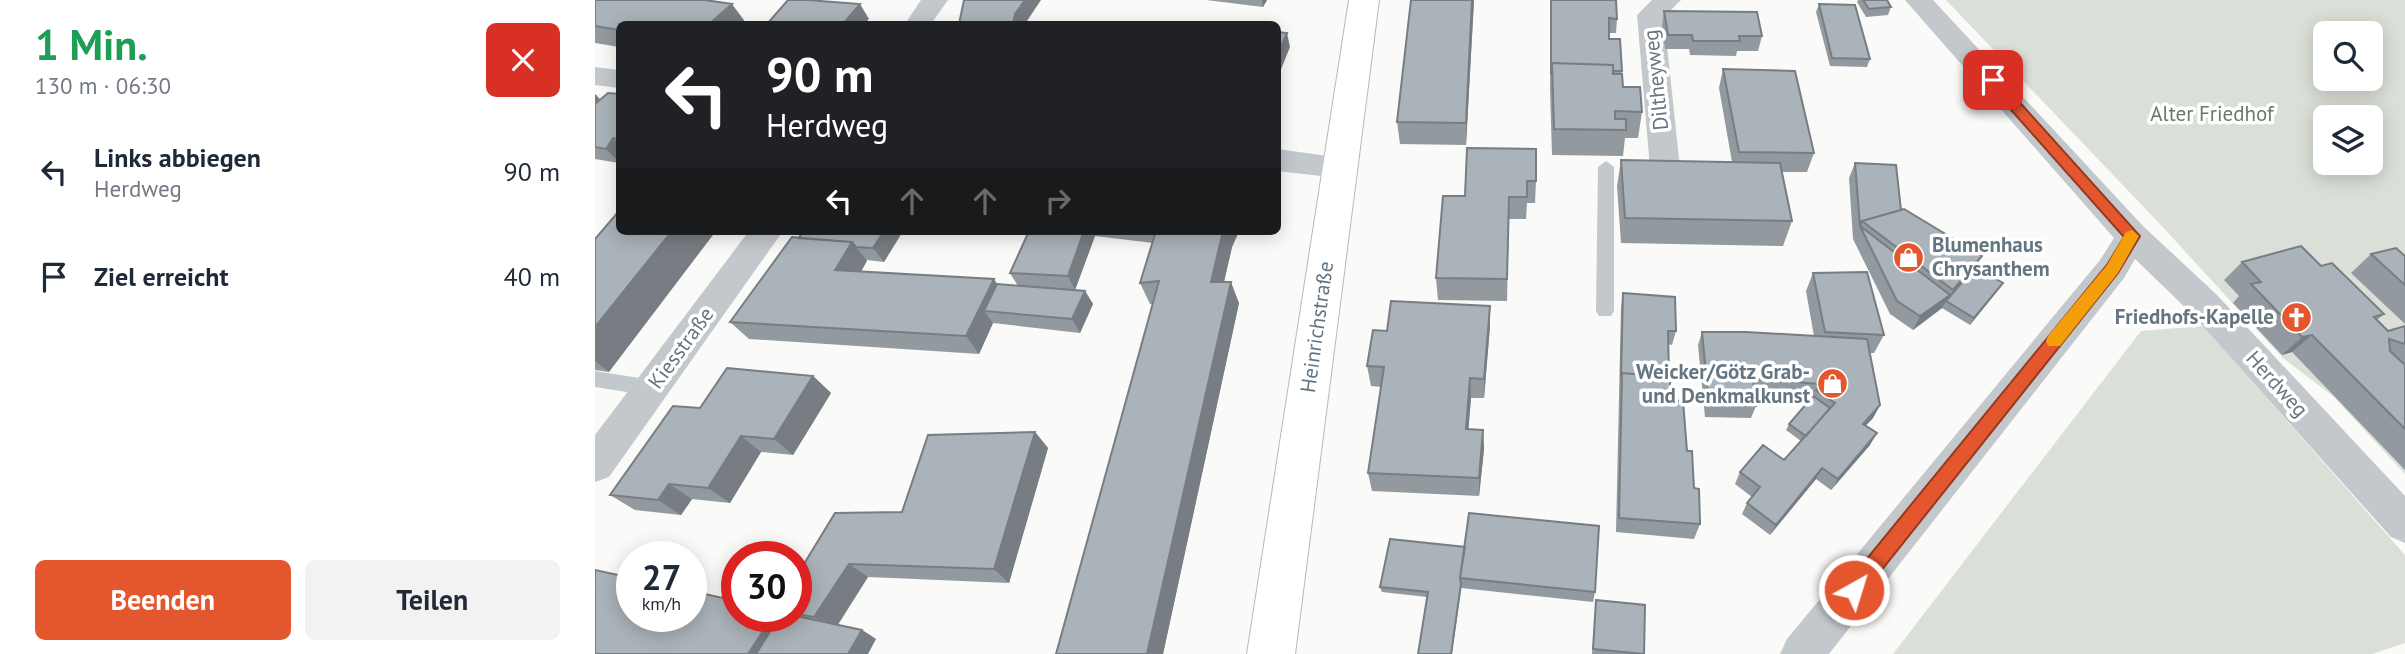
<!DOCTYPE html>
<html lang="de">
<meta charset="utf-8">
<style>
:root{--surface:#fff;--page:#f2f2f3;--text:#1f2937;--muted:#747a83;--accent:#e4572e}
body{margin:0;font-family:"PT Sans",sans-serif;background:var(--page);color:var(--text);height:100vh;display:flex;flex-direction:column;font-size:26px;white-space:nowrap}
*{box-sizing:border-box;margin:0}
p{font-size:23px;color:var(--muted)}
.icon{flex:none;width:38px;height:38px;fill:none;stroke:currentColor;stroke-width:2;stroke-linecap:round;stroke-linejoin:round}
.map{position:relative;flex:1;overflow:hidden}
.panel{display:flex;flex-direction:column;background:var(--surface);width:595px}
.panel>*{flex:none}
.top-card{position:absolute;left:21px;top:21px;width:665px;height:214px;border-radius:10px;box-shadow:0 4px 18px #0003;background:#202124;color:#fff;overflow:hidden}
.buttons{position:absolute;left:1718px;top:21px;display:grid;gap:14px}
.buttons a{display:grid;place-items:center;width:70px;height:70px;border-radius:10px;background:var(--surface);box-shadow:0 4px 18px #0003;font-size:35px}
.speed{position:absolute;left:21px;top:541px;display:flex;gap:14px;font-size:35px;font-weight:700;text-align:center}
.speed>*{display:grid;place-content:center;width:91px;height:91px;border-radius:50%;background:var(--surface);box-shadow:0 4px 18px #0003;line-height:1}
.speed small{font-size:18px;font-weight:400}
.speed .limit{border:10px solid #d22;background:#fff;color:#111}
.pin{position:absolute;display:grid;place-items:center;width:60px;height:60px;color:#fff;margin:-30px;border-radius:14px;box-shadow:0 4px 10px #0006}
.me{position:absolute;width:77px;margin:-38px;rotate:39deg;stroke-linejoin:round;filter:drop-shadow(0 0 5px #0008)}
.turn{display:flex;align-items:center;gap:24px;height:147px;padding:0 35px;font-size:32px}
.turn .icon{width:91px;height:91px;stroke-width:2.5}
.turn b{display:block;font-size:49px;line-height:60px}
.lanes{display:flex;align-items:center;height:66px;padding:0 35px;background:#0003;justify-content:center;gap:35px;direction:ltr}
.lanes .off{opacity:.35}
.round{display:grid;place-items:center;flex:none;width:74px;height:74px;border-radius:10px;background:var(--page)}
.head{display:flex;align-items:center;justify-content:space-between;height:119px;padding:0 35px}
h1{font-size:42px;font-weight:600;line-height:52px;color:#1e9e55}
.cta{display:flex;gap:14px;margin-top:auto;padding:14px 35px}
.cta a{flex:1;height:80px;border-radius:10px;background:var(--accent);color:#fff;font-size:28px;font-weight:600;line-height:80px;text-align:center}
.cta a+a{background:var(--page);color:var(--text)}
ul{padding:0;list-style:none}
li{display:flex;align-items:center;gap:21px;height:105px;padding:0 35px}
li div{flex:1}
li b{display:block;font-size:26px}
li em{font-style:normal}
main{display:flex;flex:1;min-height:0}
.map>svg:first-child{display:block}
.green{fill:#dadfd7;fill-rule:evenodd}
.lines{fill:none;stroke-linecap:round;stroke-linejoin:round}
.secondary-casing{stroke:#b3babf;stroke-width:2}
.service{fill:#c3c8cc;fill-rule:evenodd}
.minor{fill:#c3c8cc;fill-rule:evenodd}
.secondary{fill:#fff;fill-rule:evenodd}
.wall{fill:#929a9f}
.shaded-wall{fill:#777d82}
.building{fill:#aab3b9;stroke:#777d82;stroke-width:2}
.route{fill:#e4572e;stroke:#94391e;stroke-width:2}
.slow{fill:#f59e0b}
.labels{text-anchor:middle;stroke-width:7;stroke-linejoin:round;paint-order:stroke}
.street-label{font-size:21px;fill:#657683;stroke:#fff}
.park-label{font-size:21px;fill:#687a64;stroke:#fff}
.poi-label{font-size:21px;font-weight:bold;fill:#657683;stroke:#fff;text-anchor:end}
</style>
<main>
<section class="panel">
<div class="head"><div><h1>1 Min.</h1><p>130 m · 06:30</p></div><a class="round" style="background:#d93025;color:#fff"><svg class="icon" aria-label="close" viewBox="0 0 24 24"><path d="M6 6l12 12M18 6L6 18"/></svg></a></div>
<ul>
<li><svg class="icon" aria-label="left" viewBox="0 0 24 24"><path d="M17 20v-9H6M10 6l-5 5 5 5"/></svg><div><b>Links abbiegen</b><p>Herdweg</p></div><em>90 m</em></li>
<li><svg class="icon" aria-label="arrive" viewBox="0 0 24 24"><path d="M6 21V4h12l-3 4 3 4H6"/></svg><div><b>Ziel erreicht</b></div><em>40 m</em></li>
</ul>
<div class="cta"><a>Beenden</a><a>Teilen</a></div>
</section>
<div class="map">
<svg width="1810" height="654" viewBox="0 0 1810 654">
<rect width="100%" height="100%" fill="#fafaf8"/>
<path class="green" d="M1351,0H1810V474L1739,397L1688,358L1564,223ZM1731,33H1776V79H1731ZM1731,117H1776V163H1731Z
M1608,326L1810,555V643L1777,654H1298L1546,331Z"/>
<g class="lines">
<defs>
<path id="secondary" d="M754,0H784L700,654H652Z"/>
</defs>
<use href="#secondary" class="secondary-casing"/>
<path class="service" d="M1011,161L1019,167V311L1016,316H1004L1001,311L1003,167Z
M0,371L57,380L63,383L66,388L63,393L57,396L0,387Z"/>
<path class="minor" d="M326,0H353L336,24H310Z
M1057,0H1086L1069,17L1085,168L1081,176L1070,179L1059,176L1055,168L1042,15Z
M1310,0H1338L1549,227L1621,294L1810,496V543L1796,537L1597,314L1540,259L1529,278L1234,654H1185L1192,639L1505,260L1519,238Z
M0,67L24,70V88L0,85Z
M682,149L755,159L759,167L755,175L744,178L682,171Z
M154,231H188L14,477L0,482V435Z"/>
<use href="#secondary" class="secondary"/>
</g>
<path class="wall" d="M0,0L151,23L24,24V47L0,43Z
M611,0H672L668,7Z
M879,0L871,145L805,144L802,122Z
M956,0H1021L1022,19L1021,33H1014V39L1027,71L1028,87L1047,112L1043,138H1030L1028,156L957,155L955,89Z
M1263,0H1292L1296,7L1293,15L1271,17L1262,2Z
M1224,4L1275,59L1272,67L1235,66L1221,12Z
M1069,11L1167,36L1163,51H1142L1141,56L1095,55L1094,49H1070L1067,25Z
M1128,69L1219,153L1212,172H1187L1197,221L1188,246L1026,243L1022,186L1026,160L1137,162L1124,88Z
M0,94L5,99L24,94V163L0,159Z
M872,148L941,181L940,203H932L931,219H914L912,301L843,300L841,278L870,196Z
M1260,163L1306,210L1387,256L1380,267L1403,290L1375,325L1347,308L1318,330L1295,314L1258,239L1254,178Z
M208,231H308L289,262L272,260L266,272L423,286L415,273L434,231H644L637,247L629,282L644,303L568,654H461L558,304H555L545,283L558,243L500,236L480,290L490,291L498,304L485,333L398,323L384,354L154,339L135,322Z
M0,239L14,372L0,370Z
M1776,254L1810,256V324L1756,273Z
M1647,262L1726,266L1789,314L1782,320L1793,331L1810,326V470L1697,352L1687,355L1638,303L1644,296L1629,280Z
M1218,273L1289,335L1279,353H1274L1285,405L1278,418L1271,425L1275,445L1236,490L1221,479L1175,535L1147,514L1152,503L1157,497L1140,484L1145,472L1189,460L1206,441L1191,430L1194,424L1218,396L1159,392L1161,406L1156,418L1110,417L1103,345L1107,332L1219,336L1211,291Z
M1028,293L1081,331L1077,345L1073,344L1075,400L1092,451L1099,488L1105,524L1099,539L1021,532L1026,307Z
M895,306V326L889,398H876L873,429L888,430L889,449L884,496L777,491L773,473L786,387L776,386L772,366L792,331Z
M218,376L236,393L198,455L166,452L135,503L97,499L86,515L40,510L15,495L105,408Z
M440,432L453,448L414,583L273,577L243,625L267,630L281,639L142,616H201V577Z
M795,539L1000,592L998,602L866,588L832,597L787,592L785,587Z
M1001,600L1049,654H997Z"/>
<path class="shaded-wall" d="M430,0H446L430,24H418L420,14Z
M667,0H672L668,7Z
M877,0H879L871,145V123Z
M137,4L151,23L150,24H114Z
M265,4L274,19L269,24H248Z
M692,33L695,47L682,79V56Z
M0,94L10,105L0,114Z
M18,138L24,145V162L11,149Z
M77,231H121L14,372L0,361V327Z
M289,231H308L289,262L278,248Z
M489,231H497L500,236L480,290L473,276Z
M628,231H644L637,247L624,303L616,282Z
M257,242L272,261L256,288L240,270Z
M1387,256L1376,274L1351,301L1347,308L1318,330L1325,316L1355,295Z
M399,279L411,298L389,311L398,323L384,354L371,336Z
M636,282L644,303L568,654H552Z
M1408,283L1403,290L1375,325L1379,318Z
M490,291L498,304L485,333L477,319Z
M895,306V326L889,398V379Z
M1717,335L1697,352L1687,355L1707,337Z
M218,376L236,393L198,455L179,439Z
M875,378L876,398L872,448L871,429Z
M1285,405L1278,418L1261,436L1268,424Z
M888,430L889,449L884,496V478Z
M440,432L453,448L414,583L399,569Z
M1282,433L1275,445L1236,490L1243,479Z
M146,436L166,452L135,503L113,488Z
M1227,468L1221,479L1175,535L1181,525Z
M74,484L97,499L86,515L63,500Z
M254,564L273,577L239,630L219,617Z
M866,584V588L857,654H856Z
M178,616H193L184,654H153Z
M267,630L281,639L273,654H253Z"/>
<path class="building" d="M0,0H110L137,4L114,24H24V30L0,26Z
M193,0H212L265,4L248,24H172Z
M369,0H430L420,14L418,24H364Z
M816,0H877L871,123L802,122Z
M956,0H1021L1022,19L1014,18V39H1025L1027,71H1018V65L957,63L956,75Z
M1268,0H1292L1296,7L1274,9Z
M1224,4L1260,5L1275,59L1237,58Z
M1069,11L1162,12L1167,36H1144L1145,41H1098L1097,35H1073Z
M682,32L692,33L682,56Z
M957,63L1018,65V74H1027L1028,87H1045L1047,112L1020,111V119H1031V130L959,129Z
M1128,69L1200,71L1219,153L1144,152Z
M13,93L24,94V139L18,138L11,149L0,147V104Z
M872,148L941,149V181H932V197H914L912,279L841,278L848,196H870Z
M1026,160L1185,163L1197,221L1030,218Z
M1260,163L1301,165L1306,210L1267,221L1265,226Z
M1309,209L1387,256L1358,290L1267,221Z
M24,211V231H77L0,327V239Z
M1265,226L1355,295L1325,316L1302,301Z
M208,231H289L278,248L261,247L257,242L204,238Z
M434,231H489L473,276L415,273Z
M561,231H628L616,282H636L552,654H461L564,281L545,283Z
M197,237L257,242L240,270L399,279L371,336L135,322Z
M1706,246L1726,266L1737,263L1789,314L1779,317L1793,331L1810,326V344L1794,339L1795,351L1810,365V429L1717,335L1707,337L1656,284L1666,282L1647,262Z
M1801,248L1810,256V285L1776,254Z
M1380,267L1408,283L1379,318L1351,301Z
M1272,272L1289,335L1230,332L1218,273Z
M402,284L490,291L477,319L389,311Z
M1028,293L1080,297L1081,331H1073L1074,377L1027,373L1026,377Z
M796,301L895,306L889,379L875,378L871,429L888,430L884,478L773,473L789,367L772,366L778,330L792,331Z
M1107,332H1151L1272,339L1285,405L1268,424L1282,433L1243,479L1227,468L1181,525L1152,503L1165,487L1145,472L1168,445L1189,460L1240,403L1221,390L1227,384L1158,379L1161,406L1114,405Z
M132,368L218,376L179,439L146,436L113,488L74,484L63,500L15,495L78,406L105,408Z
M1027,373L1075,377V400L1088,401L1092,451H1097L1099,488L1104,489L1105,524L1024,518Z
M1218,396L1235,408L1211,436L1194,424Z
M440,432L399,569L254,564L219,617L201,614V577L240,513L307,512L333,435Z
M874,513L1004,526L1000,592L865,578Z
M795,539L870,547L865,578L866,584L856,654H823L833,592L785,587Z
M0,570L37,578V616H96V591L142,601V616H178L153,654H0Z
M1001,600L1050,605L1049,654L998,649Z
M185,616H201L267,630L253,654H161Z"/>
<path class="route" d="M1398,76L1402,77L1545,236L1523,273L1266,596L1259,599L1252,596L1249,590L1252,583L1512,265L1529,237L1393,84V77Z"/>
<path class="slow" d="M1537,230L1544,236L1523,273L1465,346H1453L1451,341L1453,336L1512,265L1531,232Z"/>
<defs>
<symbol id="shop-disc" viewBox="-11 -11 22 22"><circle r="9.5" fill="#e4572e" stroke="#fff"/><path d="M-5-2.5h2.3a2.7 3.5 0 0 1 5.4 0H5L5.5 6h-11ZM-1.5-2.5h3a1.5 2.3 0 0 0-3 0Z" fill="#fff"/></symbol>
<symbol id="church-disc" viewBox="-11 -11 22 22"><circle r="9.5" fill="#e4572e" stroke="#fff"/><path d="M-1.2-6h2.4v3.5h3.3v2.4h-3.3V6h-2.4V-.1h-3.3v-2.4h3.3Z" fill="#fff"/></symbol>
</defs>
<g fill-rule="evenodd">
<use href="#shop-disc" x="1296" y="240" width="35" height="35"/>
<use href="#church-disc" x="1684" y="300" width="35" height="35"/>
<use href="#shop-disc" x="1220" y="366" width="35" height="35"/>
</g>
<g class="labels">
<g class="street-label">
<text transform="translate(1061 80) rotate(-96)" y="7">Diltheyweg</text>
<text transform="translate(722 327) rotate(-82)" y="7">Heinrichstraße</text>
<text transform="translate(86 348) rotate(-54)" y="7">Kiesstraße</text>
<text transform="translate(1682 384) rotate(48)" y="7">Herdweg</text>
</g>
<g class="park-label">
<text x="1617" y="121">Alter Friedhof</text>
</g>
<g class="poi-label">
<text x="1337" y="252" text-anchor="start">Blumenhaus<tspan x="1337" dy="24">Chrysanthem</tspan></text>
<text x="1679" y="324">Friedhofs-Kapelle</text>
<text x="1215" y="379">Weicker/Götz Grab-<tspan x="1215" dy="24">und Denkmalkunst</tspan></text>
</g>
</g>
</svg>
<div class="buttons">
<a><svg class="icon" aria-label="search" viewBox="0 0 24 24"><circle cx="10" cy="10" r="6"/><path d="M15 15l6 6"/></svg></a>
<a><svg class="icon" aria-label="layers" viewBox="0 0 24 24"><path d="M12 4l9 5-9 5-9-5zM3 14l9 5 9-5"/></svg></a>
</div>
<div class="speed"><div>27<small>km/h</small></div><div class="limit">30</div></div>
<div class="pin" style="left:1398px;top:80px;background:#d93025"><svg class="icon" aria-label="arrive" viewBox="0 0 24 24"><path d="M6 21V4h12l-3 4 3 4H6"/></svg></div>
<svg class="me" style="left:1259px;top:590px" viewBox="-20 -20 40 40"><circle r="17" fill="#e4572e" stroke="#fff" stroke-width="3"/><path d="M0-11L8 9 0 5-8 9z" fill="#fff"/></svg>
<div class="top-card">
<div class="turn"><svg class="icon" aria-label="left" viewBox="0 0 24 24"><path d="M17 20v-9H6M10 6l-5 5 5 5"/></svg><div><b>90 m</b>Herdweg</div></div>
<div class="lanes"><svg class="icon" aria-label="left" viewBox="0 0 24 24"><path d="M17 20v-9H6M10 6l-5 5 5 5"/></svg><svg class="icon off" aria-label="ahead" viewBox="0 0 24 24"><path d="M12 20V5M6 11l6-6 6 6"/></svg><svg class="icon off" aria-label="ahead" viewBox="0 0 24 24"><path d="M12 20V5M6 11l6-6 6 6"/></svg><svg class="icon off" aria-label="right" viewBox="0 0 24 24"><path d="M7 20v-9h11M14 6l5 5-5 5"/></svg></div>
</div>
</div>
</main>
